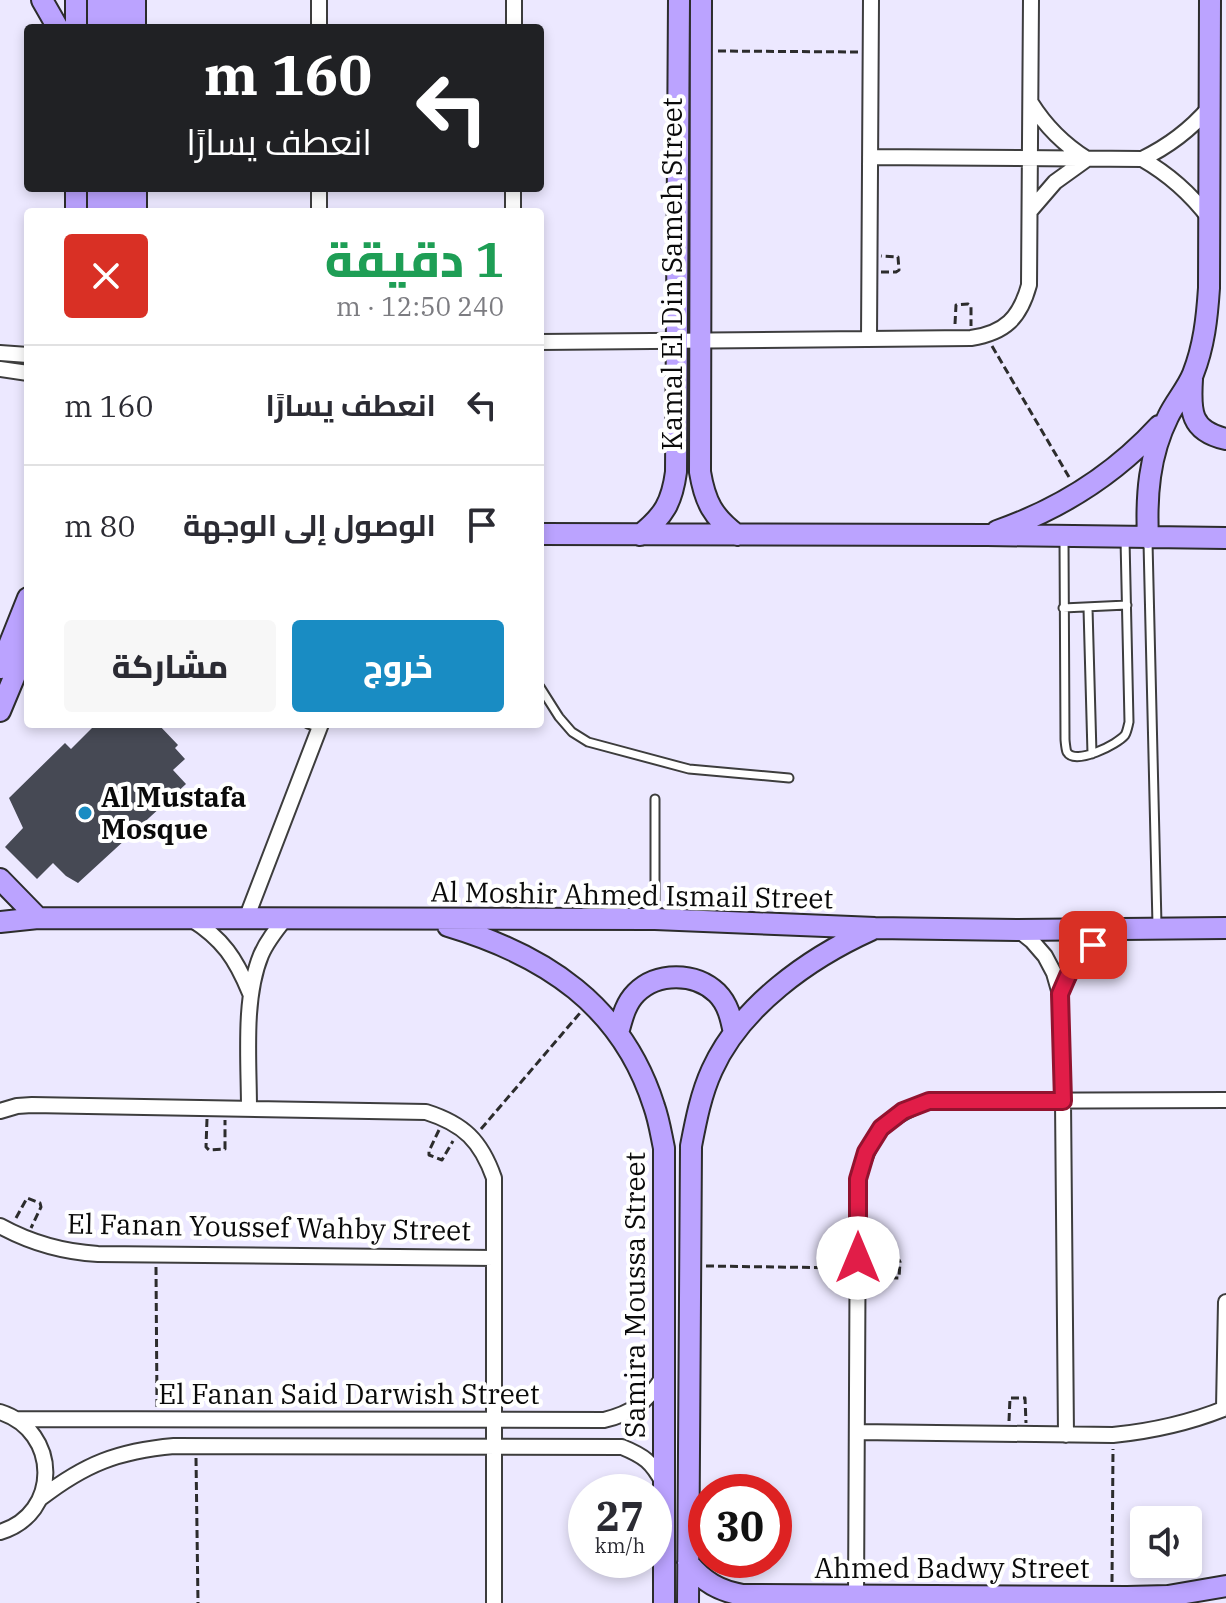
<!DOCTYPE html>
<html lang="ar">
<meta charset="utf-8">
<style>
:root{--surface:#fff;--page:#f7f7f7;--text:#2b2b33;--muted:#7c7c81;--line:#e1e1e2;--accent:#198cc3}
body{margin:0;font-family:"IBM Plex Serif",Cairo,serif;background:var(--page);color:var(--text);direction:rtl;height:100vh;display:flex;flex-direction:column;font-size:30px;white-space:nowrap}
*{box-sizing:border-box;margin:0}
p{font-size:26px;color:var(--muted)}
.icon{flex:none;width:44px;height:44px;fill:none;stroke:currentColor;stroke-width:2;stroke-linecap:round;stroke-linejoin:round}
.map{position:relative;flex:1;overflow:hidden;direction:ltr}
.sheet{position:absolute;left:24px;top:208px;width:520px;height:520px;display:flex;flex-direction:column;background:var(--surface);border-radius:8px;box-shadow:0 4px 12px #0003;direction:rtl}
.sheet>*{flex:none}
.guide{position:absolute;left:24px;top:24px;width:520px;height:168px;border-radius:8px;box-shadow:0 4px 12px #0003;direction:rtl;background:#202124;color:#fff;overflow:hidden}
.buttons{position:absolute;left:1130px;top:1506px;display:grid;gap:16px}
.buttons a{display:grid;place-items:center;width:72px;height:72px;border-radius:8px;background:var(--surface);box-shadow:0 4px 12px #0003;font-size:40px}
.speed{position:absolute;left:568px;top:1474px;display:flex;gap:16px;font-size:40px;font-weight:700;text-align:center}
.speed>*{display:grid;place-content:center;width:104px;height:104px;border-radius:50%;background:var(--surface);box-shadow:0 4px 12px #0003;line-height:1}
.speed small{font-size:20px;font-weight:400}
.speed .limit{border:12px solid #d22;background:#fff;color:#111}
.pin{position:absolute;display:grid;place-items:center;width:68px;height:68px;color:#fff;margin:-34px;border-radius:16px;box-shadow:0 4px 12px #0006}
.me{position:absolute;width:88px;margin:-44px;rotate:0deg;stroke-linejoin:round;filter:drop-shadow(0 0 6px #0008)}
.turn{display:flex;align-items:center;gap:28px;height:168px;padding:0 40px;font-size:36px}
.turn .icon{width:104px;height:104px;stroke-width:2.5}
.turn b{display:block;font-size:56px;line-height:68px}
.round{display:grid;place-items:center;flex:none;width:84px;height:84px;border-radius:8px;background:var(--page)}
.summary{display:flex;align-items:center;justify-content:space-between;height:136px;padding:0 40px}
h1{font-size:48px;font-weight:800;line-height:60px;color:#1e9e55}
.button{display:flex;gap:16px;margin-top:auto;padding:16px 40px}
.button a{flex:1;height:92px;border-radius:8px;background:var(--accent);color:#fff;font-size:32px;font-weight:800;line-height:92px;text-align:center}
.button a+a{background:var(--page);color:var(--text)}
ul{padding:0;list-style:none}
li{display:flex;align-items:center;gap:24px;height:120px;padding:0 40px;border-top:2px solid var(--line)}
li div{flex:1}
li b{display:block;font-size:30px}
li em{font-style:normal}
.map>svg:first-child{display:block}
.building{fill:#464954}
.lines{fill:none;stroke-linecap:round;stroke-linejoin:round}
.lane-casing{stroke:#3d3d3d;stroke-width:11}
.street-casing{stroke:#3d3d3d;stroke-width:18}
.secondary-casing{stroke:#2c2c2c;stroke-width:24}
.path{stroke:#2c2c2c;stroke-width:3;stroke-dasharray:8 4;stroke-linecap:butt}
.lane{stroke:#fff;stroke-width:7}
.street{stroke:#fff;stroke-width:14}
.secondary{stroke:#bba3ff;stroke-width:20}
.route-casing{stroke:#92132f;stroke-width:20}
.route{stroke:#e11d48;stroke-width:14}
.poi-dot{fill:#198cc3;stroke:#fff;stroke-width:3}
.labels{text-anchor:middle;stroke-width:8;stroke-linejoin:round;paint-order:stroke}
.street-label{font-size:28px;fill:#0a0a0a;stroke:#fff}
.poi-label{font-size:28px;font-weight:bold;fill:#0a0a0a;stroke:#fff;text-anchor:start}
</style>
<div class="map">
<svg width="1226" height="1603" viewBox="0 0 1226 1603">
<rect width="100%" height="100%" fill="#ece8ff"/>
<path class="building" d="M96,724H158L178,745L175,748L185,759L173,770L186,784L78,883L66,876L53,863L37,879L5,847L23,828L9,798L65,743L71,749Z"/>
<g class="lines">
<defs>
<path id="lane" d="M1064,539L1065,739C1065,740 1066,751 1067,752C1075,766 1118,744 1125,735C1127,732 1128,726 1129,722L1125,539
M1148,542L1157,925
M1063,608L1127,605
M1088,608L1092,754
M540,687L559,717L572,732L588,742L689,769L789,778
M308,724L320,728
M655,917V799"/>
<path id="street" d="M319,28V0
M514,28V0
M870,157L1142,159C1169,146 1190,130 1209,108
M1142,159C1170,175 1190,193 1209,218
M1030,211L1055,182L1087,159C1063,144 1046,127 1031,103
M319,212V188
M513,212V188
M869,339L871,0
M540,342L971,338C1005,333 1020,318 1029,285L1031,0
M0,353L28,355
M0,369L28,373
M191,919C223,939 236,959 250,993
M246,919L321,724
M1018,930L1032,941L1045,956L1054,973L1060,994L1063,1101L1066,1435
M1060,994C1076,957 1086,949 1120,930
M249,1109C249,1060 243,999 261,955C267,941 276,930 285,919
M0,1111L17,1106L32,1105L426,1112C464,1124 481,1141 494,1178V1603
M0,1226C31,1243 63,1252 98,1254L494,1258
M1224,1408L1226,1302
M0,1412C60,1431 61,1514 0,1532
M17,1419L604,1420C633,1413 647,1402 663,1377
M857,1432L1113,1435C1153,1431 1189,1423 1226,1408
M41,1498C85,1464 118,1451 174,1446L622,1447C644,1456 652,1462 663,1483
M856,1602L858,1179C871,1132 884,1118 929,1101L1226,1100"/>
<path id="secondary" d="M42,0L58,28
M701,0L700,472C705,502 713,517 737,535
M76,28V0
M98,28V0
M117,28L118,0
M135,28V0
M136,188V212
M76,212V188
M98,212V188
M117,212V188
M1192,379C1190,411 1190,431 1226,439
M997,531C1060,509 1114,475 1159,426
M540,534L987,535L1226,538
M640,535C664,516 672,502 676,472L679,0
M1148,538C1146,496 1149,455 1168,417C1175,402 1187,389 1193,374C1204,346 1207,318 1209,288L1210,0
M0,668L28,598
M0,711L28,644
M0,879L38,918
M0,922L38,918L655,919L875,928L1017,930L1226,928
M448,926C545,955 622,1005 654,1106C659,1120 661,1134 664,1148V1603
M618,1033C622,1019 625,1004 636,993C657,972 695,972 717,993C728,1004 731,1018 734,1033
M688,1563C704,1582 719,1591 743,1595L1127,1597L1168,1596L1226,1586
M688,1603L691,1146C696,1120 701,1094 712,1070C741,1006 809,958 871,930"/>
</defs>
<use href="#lane" class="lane-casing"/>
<use href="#street" class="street-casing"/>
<use href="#secondary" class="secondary-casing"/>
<path class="path" d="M718,51L858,52
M881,272H896L899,270L898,257L881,256
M955,324L956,305L968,304L971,306V326
M992,346L1069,477
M207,1119L206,1147L209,1150L225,1149V1120
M481,1129L580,1013
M439,1130L429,1151V1155L442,1160L453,1141
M16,1218L27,1198L40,1203L41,1207L31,1228
M870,1258L899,1260L900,1262L899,1278L871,1277
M706,1266L846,1268
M156,1267L157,1407
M1009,1421L1010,1398H1025L1026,1423
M196,1458L198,1603
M1112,1582L1113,1449"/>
<use href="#lane" class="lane"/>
<use href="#street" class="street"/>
<use href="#secondary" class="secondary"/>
</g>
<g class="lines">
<defs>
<path id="route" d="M858,1258V1179L866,1152L881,1128L903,1111L929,1101H1063L1060,994L1070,971L1081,956L1093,945"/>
</defs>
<use href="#route" class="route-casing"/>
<use href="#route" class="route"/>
</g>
<circle class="poi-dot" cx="85" cy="813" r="8"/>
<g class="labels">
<g class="street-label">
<text transform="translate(672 274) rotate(-90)" y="10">Kamal El Din Sameh Street</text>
<text transform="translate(632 895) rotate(1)" y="10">Al Moshir Ahmed Ismail Street</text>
<text transform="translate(269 1227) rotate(1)" y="10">El Fanan Youssef Wahby Street</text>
<text transform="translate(635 1295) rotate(-90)" y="10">Samira Moussa Street</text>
<text x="349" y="1404">El Fanan Said Darwish Street</text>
<text x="952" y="1578">Ahmed Badwy Street</text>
</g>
<g class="poi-label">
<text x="101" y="807">Al Mustafa<tspan x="101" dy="32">Mosque</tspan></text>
</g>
</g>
</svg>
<div class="buttons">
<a><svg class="icon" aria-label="sound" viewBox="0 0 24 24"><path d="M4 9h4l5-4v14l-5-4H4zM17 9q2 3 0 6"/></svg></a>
</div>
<div class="speed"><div>27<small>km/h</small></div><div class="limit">30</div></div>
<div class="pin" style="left:1093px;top:945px;background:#d93025"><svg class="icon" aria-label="arrive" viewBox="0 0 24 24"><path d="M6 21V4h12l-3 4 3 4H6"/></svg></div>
<svg class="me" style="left:858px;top:1258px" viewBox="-20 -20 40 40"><circle r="19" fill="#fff"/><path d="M0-13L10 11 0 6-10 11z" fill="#e11d48"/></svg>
<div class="guide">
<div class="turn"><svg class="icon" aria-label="left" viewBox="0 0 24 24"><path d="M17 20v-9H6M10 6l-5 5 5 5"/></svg><div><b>160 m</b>انعطف يسارًا</div></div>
</div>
<section class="sheet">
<div class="summary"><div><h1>1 دقيقة</h1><p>240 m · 12:50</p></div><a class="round" style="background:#d93025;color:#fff"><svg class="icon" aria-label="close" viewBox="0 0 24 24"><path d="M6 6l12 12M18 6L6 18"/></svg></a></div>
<ul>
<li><svg class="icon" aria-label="left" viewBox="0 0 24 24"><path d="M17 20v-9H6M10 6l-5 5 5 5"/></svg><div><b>انعطف يسارًا</b></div><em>160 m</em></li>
<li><svg class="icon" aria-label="arrive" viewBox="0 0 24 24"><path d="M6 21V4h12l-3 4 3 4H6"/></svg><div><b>الوصول إلى الوجهة</b></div><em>80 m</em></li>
</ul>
<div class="button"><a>خروج</a><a>مشاركة</a></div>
</section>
</div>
